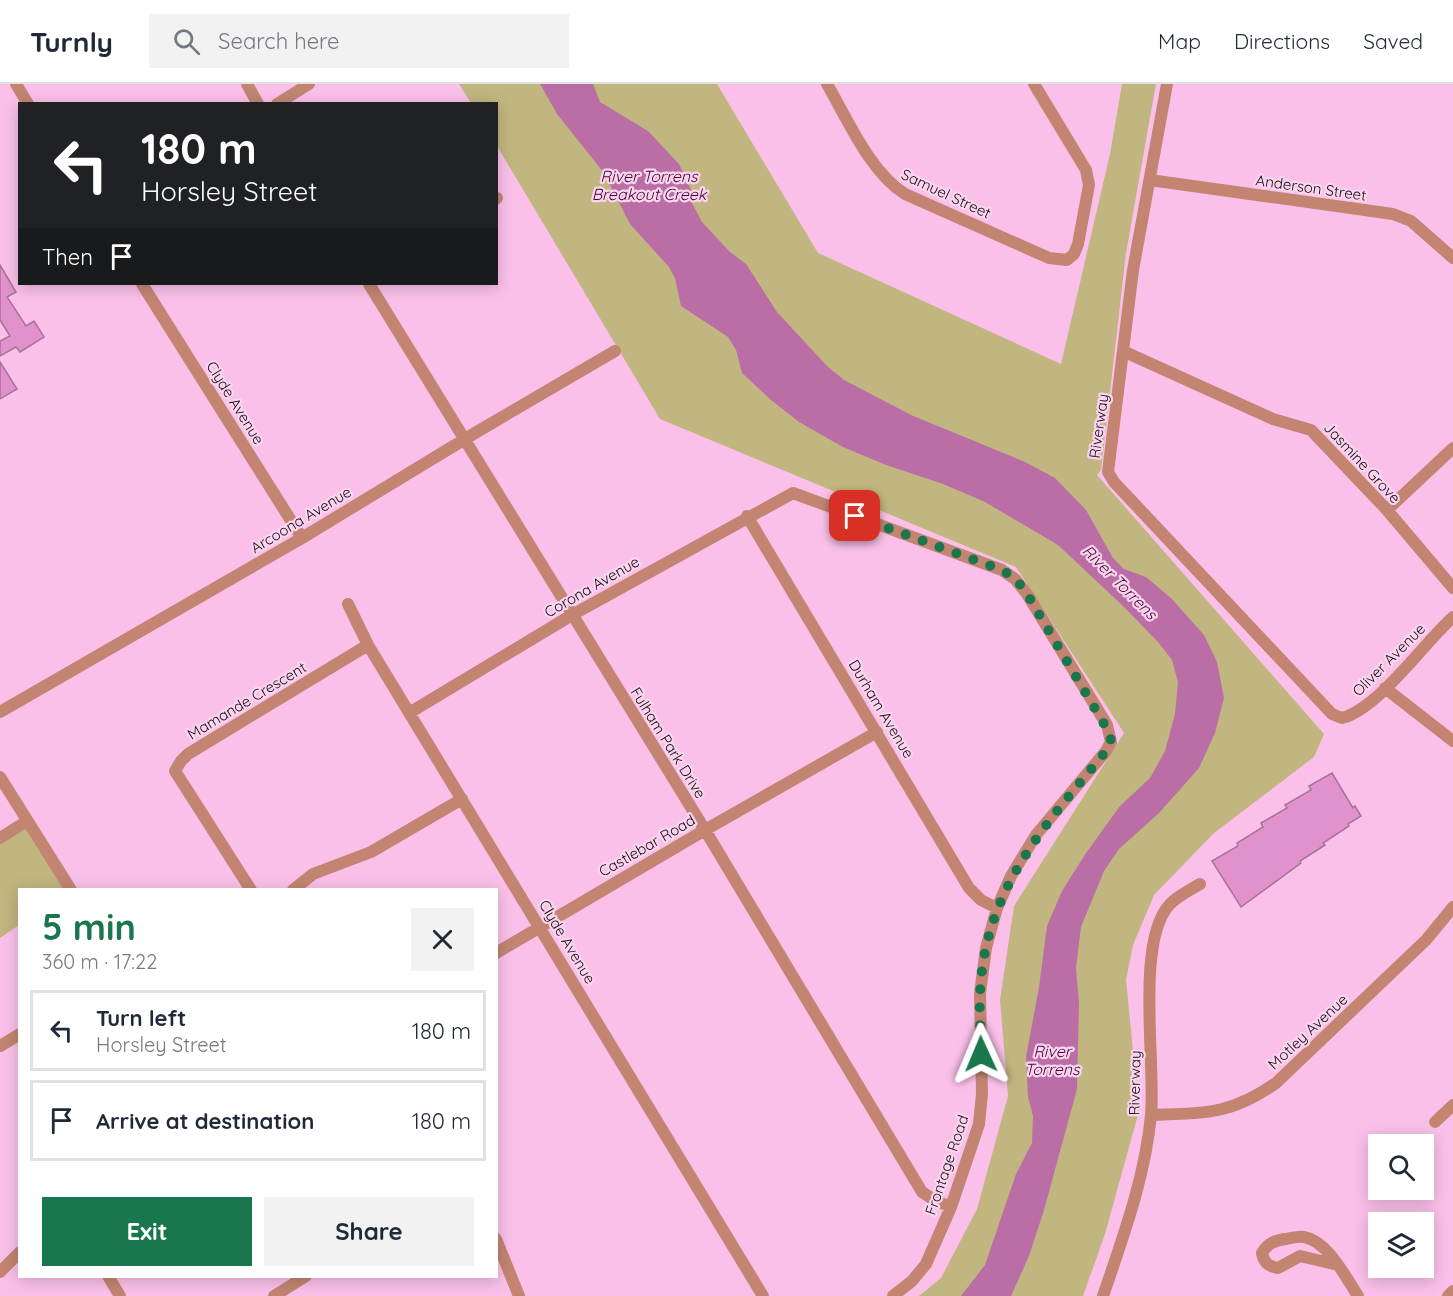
<!DOCTYPE html>
<meta charset="utf-8">
<style>
:root{--surface:#fff;--page:#f2f2f3;--text:#1f2937;--muted:#747a83;--line:#e0e1e3;--accent:#1a764c}
body{margin:0;font-family:Quicksand,sans-serif;background:var(--page);color:var(--text);height:100vh;display:flex;flex-direction:column;font-size:22px;white-space:nowrap}
*{box-sizing:border-box;margin:0}
p{font-size:20px;color:var(--muted)}
.icon{flex:none;width:33px;height:33px;fill:none;stroke:currentColor;stroke-width:2;stroke-linecap:round;stroke-linejoin:round}
.map{position:relative;flex:1;overflow:hidden}
.sheet{position:absolute;left:18px;top:804px;width:480px;height:390px;display:flex;flex-direction:column;background:var(--surface);border-radius:0px;box-shadow:0 3px 15px #0003}
.sheet>*{flex:none}
.hud{position:absolute;left:18px;top:18px;width:480px;height:183px;border-radius:0px;box-shadow:0 3px 15px #0003;background:#202124;color:#fff;overflow:hidden}
.controls{position:absolute;left:1368px;top:1050px;display:grid;gap:12px}
.controls a{display:grid;place-items:center;width:66px;height:66px;border-radius:0px;background:var(--surface);box-shadow:0 3px 15px #0003;font-size:30px}
.pin{position:absolute;display:grid;place-items:center;width:51px;height:51px;color:#fff;margin:-26px;border-radius:12px;box-shadow:0 3px 9px #0006}
.me{position:absolute;width:66px;margin:-33px;rotate:359deg;stroke-linejoin:round;filter:drop-shadow(0 0 4px #0008)}
.turn{display:flex;align-items:center;gap:21px;height:126px;padding:0 24px;font-size:27px}
.turn .icon{width:78px;height:78px;stroke-width:2.5}
.turn b{display:block;font-size:42px;line-height:51px}
.then{display:flex;align-items:center;height:57px;padding:0 24px;background:#0003;gap:12px;font-size:22px}
.round{display:grid;place-items:center;flex:none;width:63px;height:63px;border-radius:0px;background:var(--page)}
.head{display:flex;align-items:center;justify-content:space-between;height:102px;padding:0 24px}
h1{font-size:36px;font-weight:800;line-height:45px;color:var(--accent)}
.action{display:flex;gap:12px;margin-top:auto;padding:12px 24px}
.action a{flex:1;height:69px;border-radius:0px;background:var(--accent);color:#fff;font-size:24px;font-weight:800;line-height:69px;text-align:center}
.action a+a{background:var(--page);color:var(--text)}
ul{padding:0;list-style:none}
li{display:flex;align-items:center;gap:18px;height:81px;margin:0 12px 9px;padding:0 12px;border:3px solid var(--line);border-radius:0px}
li div{flex:1}
li b{display:block;font-size:22px}
li em{font-style:normal}
header{display:flex;align-items:center;gap:36px;box-sizing:border-box;height:84px;padding:0 30px;background:var(--surface);border-bottom:2px solid var(--line)}
header strong{font-size:28px}
nav{display:flex;gap:33px;margin-inline-start:auto;font-size:21px}
.search{width:420px;height:54px;background:var(--page);display:flex;align-items:center;gap:15px;box-sizing:border-box;padding:0 21px;border-radius:0px;color:var(--muted);font-size:22px}
.map>svg:first-child{display:block}
.green{fill:#c1b67f}
.water{fill:#bb6ea6}
.building{fill:#e191cb;stroke:#a87398;stroke-width:1.5}
.lines{fill:none;stroke-linecap:round;stroke-linejoin:round}
.minor{stroke:#c38572;stroke-width:12}
.route{stroke:#1a764c;stroke-width:10;stroke-dasharray:0 18}
.labels{text-anchor:middle;stroke-width:4.5;stroke-linejoin:round;paint-order:stroke}
.street-label{font-size:15px;fill:#1c0917;stroke:#f9d6ee}
.water-label{font-size:16px;font-style:italic;fill:#4b023d;stroke:#f9d6ee}
</style>
<header>
<strong>Turnly</strong>
<div class="search"><svg class="icon" aria-label="search" viewBox="0 0 24 24"><circle cx="10" cy="10" r="6"/><path d="M15 15l6 6"/></svg>Search here</div>
<nav><a>Map</a><a>Directions</a><a>Saved</a></nav>
</header>
<div class="map">
<svg width="1453" height="1212" viewBox="0 0 1453 1212">
<rect width="100%" height="100%" fill="#fac0e9"/>
<path class="green" d="M459,0H717L818,169L1061,280L1110,70L1122,0H1156L1126,169L1101,386L1097,391L1324,650L1314,673L1214,749L1154,811L1133,861L1126,896L1139,1027L1105,1150L1083,1212H919L941,1194L977,1125L1008,1012L1000,916L1014,822L1124,649L1016,483L660,335L497,62L496,20L471,19Z
M27,737L71,805L20,806L19,841L0,854V754Z"/>
<path class="water" d="M540,0H593L600,18L648,47L679,80L691,106V117L702,138L730,168L746,180L777,228L827,282L844,296L911,331L1025,378L1055,394L1086,426L1113,474L1124,485L1146,493L1171,514L1204,551L1217,578L1224,614L1215,649L1199,684L1159,729L1119,765L1104,787L1081,843L1076,884L1079,919L1077,1005L1044,1126L1029,1172L1011,1212H961L985,1181L1016,1090L1032,1059L1033,1032L1028,1013L1026,973L1039,903L1047,842L1062,807L1086,769L1120,722L1150,694L1165,667L1175,630L1178,598L1172,576L1158,558L1122,521L1058,461L985,418L943,400L886,381L843,363L799,338L771,316L742,289L736,266L728,253L681,222L675,194L669,183L630,140L604,89L557,30Z"/>
<path class="building" d="M0,181L16,208L7,213L26,242L34,237L44,253L20,268L16,263L0,272V257L10,252L0,236Z
M0,278L17,305L0,315Z
M1332,689L1353,724L1355,722L1361,732L1348,740L1349,742L1323,759L1325,761L1300,777L1301,779L1241,823L1212,777L1238,762L1237,759L1263,743L1261,739L1287,724L1285,721L1311,706L1309,702Z"/>
<g class="lines">
<path class="minor" d="M16,0L28,20
M247,0L258,20
M827,0C848,36 870,88 905,110L1049,174L1067,176L1074,170L1078,160L1089,101L1086,86L1034,0
M1167,0L1133,186L1108,388L1114,398L1332,630L1342,634C1378,625 1424,559 1453,533
M277,20L309,0
M1150,96L1393,130L1411,137L1453,174
M496,115L497,114
M142,200L302,454
M369,200L705,746L922,1108L934,1116L951,1123
M1125,268L1273,335L1311,346L1387,426L1453,504
M1387,426L1453,364
M747,432L969,804L981,816L997,824
M348,520L368,561L763,1212
M1385,604L1453,657
M0,628L302,454L475,349L615,267
M409,629L572,531L793,409L1002,486L1015,495L1027,510L1107,641L1111,658L1106,667L1036,751L1011,792L997,824L986,864L980,909L982,1010L979,1040L951,1123L926,1180L912,1197L893,1212
M0,693L71,806
M0,754L27,737
M251,806L175,687L181,677L188,670L368,561
M293,806L313,790L371,768L462,715
M496,869L705,746L877,648
M0,962L20,950
M1151,1031C1205,1029 1230,1031 1276,999L1426,856L1453,823
M1435,1038L1453,1021
M496,1155L519,1212
M1338,1181L1300,1172L1278,1184C1268,1182 1264,1179 1262,1169C1268,1159 1274,1157 1285,1155C1291,1154 1299,1152 1304,1153C1328,1157 1346,1194 1358,1212
M0,1188L20,1168
M108,1192L120,1212
M274,1212L306,1192
M1103,1212C1123,1153 1145,1094 1151,1031C1156,981 1135,857 1170,820C1178,812 1190,806 1200,800
M1448,1212L1453,1207"/>
</g>
<g class="lines">
<path class="route" d="M855,432L1002,486L1016,495L1027,510L1110,650L1111,658L1106,667C1044,743 984,806 980,910C979,930 981,950 981,970"/>
</g>
<g class="labels">
<g class="street-label">
<text transform="translate(1311 104) rotate(8)" y="5">Anderson Street</text>
<text transform="translate(946 110) rotate(25)" y="5">Samuel Street</text>
<text transform="translate(235 319) rotate(58)" y="5">Clyde Avenue</text>
<text transform="translate(1099 342) rotate(-82)" y="5">Riverway</text>
<text transform="translate(1362 379) rotate(47)" y="5">Jasmine Grove</text>
<text transform="translate(301 436) rotate(-31)" y="5">Arcoona Avenue</text>
<text transform="translate(592 503) rotate(-30)" y="5">Corona Avenue</text>
<text transform="translate(1389 576) rotate(-45)" y="5">Oliver Avenue</text>
<text transform="translate(247 617) rotate(-31)" y="5">Mamande Crescent</text>
<text transform="translate(881 625) rotate(59)" y="5">Durham Avenue</text>
<text transform="translate(668 659) rotate(58)" y="5">Fulham Park Drive</text>
<text transform="translate(647 762) rotate(-30)" y="5">Castlebar Road</text>
<text transform="translate(567 858) rotate(59)" y="5">Clyde Avenue</text>
<text transform="translate(1308 948) rotate(-43)" y="5">Motley Avenue</text>
<text transform="translate(1135 999) rotate(-89)" y="5">Riverway</text>
<text transform="translate(947 1081) rotate(-71)" y="5">Frontage Road</text>
</g>
<g class="water-label">
<text x="649" y="98">River Torrens<tspan x="649" dy="18">Breakout Creek</tspan></text>
<text transform="translate(1120 498) rotate(45)" y="6">River Torrens</text>
<text x="1052" y="973">River<tspan x="1052" dy="18">Torrens</tspan></text>
</g>
</g>
</svg>
<div class="controls">
<a><svg class="icon" aria-label="search" viewBox="0 0 24 24"><circle cx="10" cy="10" r="6"/><path d="M15 15l6 6"/></svg></a>
<a><svg class="icon" aria-label="layers" viewBox="0 0 24 24"><path d="M12 4l9 5-9 5-9-5zM3 14l9 5 9-5"/></svg></a>
</div>
<div class="pin" style="left:855px;top:432px;background:#d93025"><svg class="icon" aria-label="arrive" viewBox="0 0 24 24"><path d="M6 21V4h12l-3 4 3 4H6"/></svg></div>
<svg class="me" style="left:981px;top:970px" viewBox="-20 -20 40 40"><path d="M0-17L14 15 0 8-14 15z" fill="#1a764c" stroke="#fff" stroke-width="4"/></svg>
<div class="hud">
<div class="turn"><svg class="icon" aria-label="left" viewBox="0 0 24 24"><path d="M17 20v-9H6M10 6l-5 5 5 5"/></svg><div><b>180 m</b>Horsley Street</div></div>
<div class="then">Then<svg class="icon" aria-label="arrive" viewBox="0 0 24 24"><path d="M6 21V4h12l-3 4 3 4H6"/></svg></div>
</div>
<section class="sheet">
<div class="head"><div><h1>5 min</h1><p>360 m · 17:22</p></div><a class="round"><svg class="icon" aria-label="close" viewBox="0 0 24 24"><path d="M6 6l12 12M18 6L6 18"/></svg></a></div>
<ul>
<li><svg class="icon" aria-label="left" viewBox="0 0 24 24"><path d="M17 20v-9H6M10 6l-5 5 5 5"/></svg><div><b>Turn left</b><p>Horsley Street</p></div><em>180 m</em></li>
<li><svg class="icon" aria-label="arrive" viewBox="0 0 24 24"><path d="M6 21V4h12l-3 4 3 4H6"/></svg><div><b>Arrive at destination</b></div><em>180 m</em></li>
</ul>
<div class="action"><a>Exit</a><a>Share</a></div>
</section>
</div>
